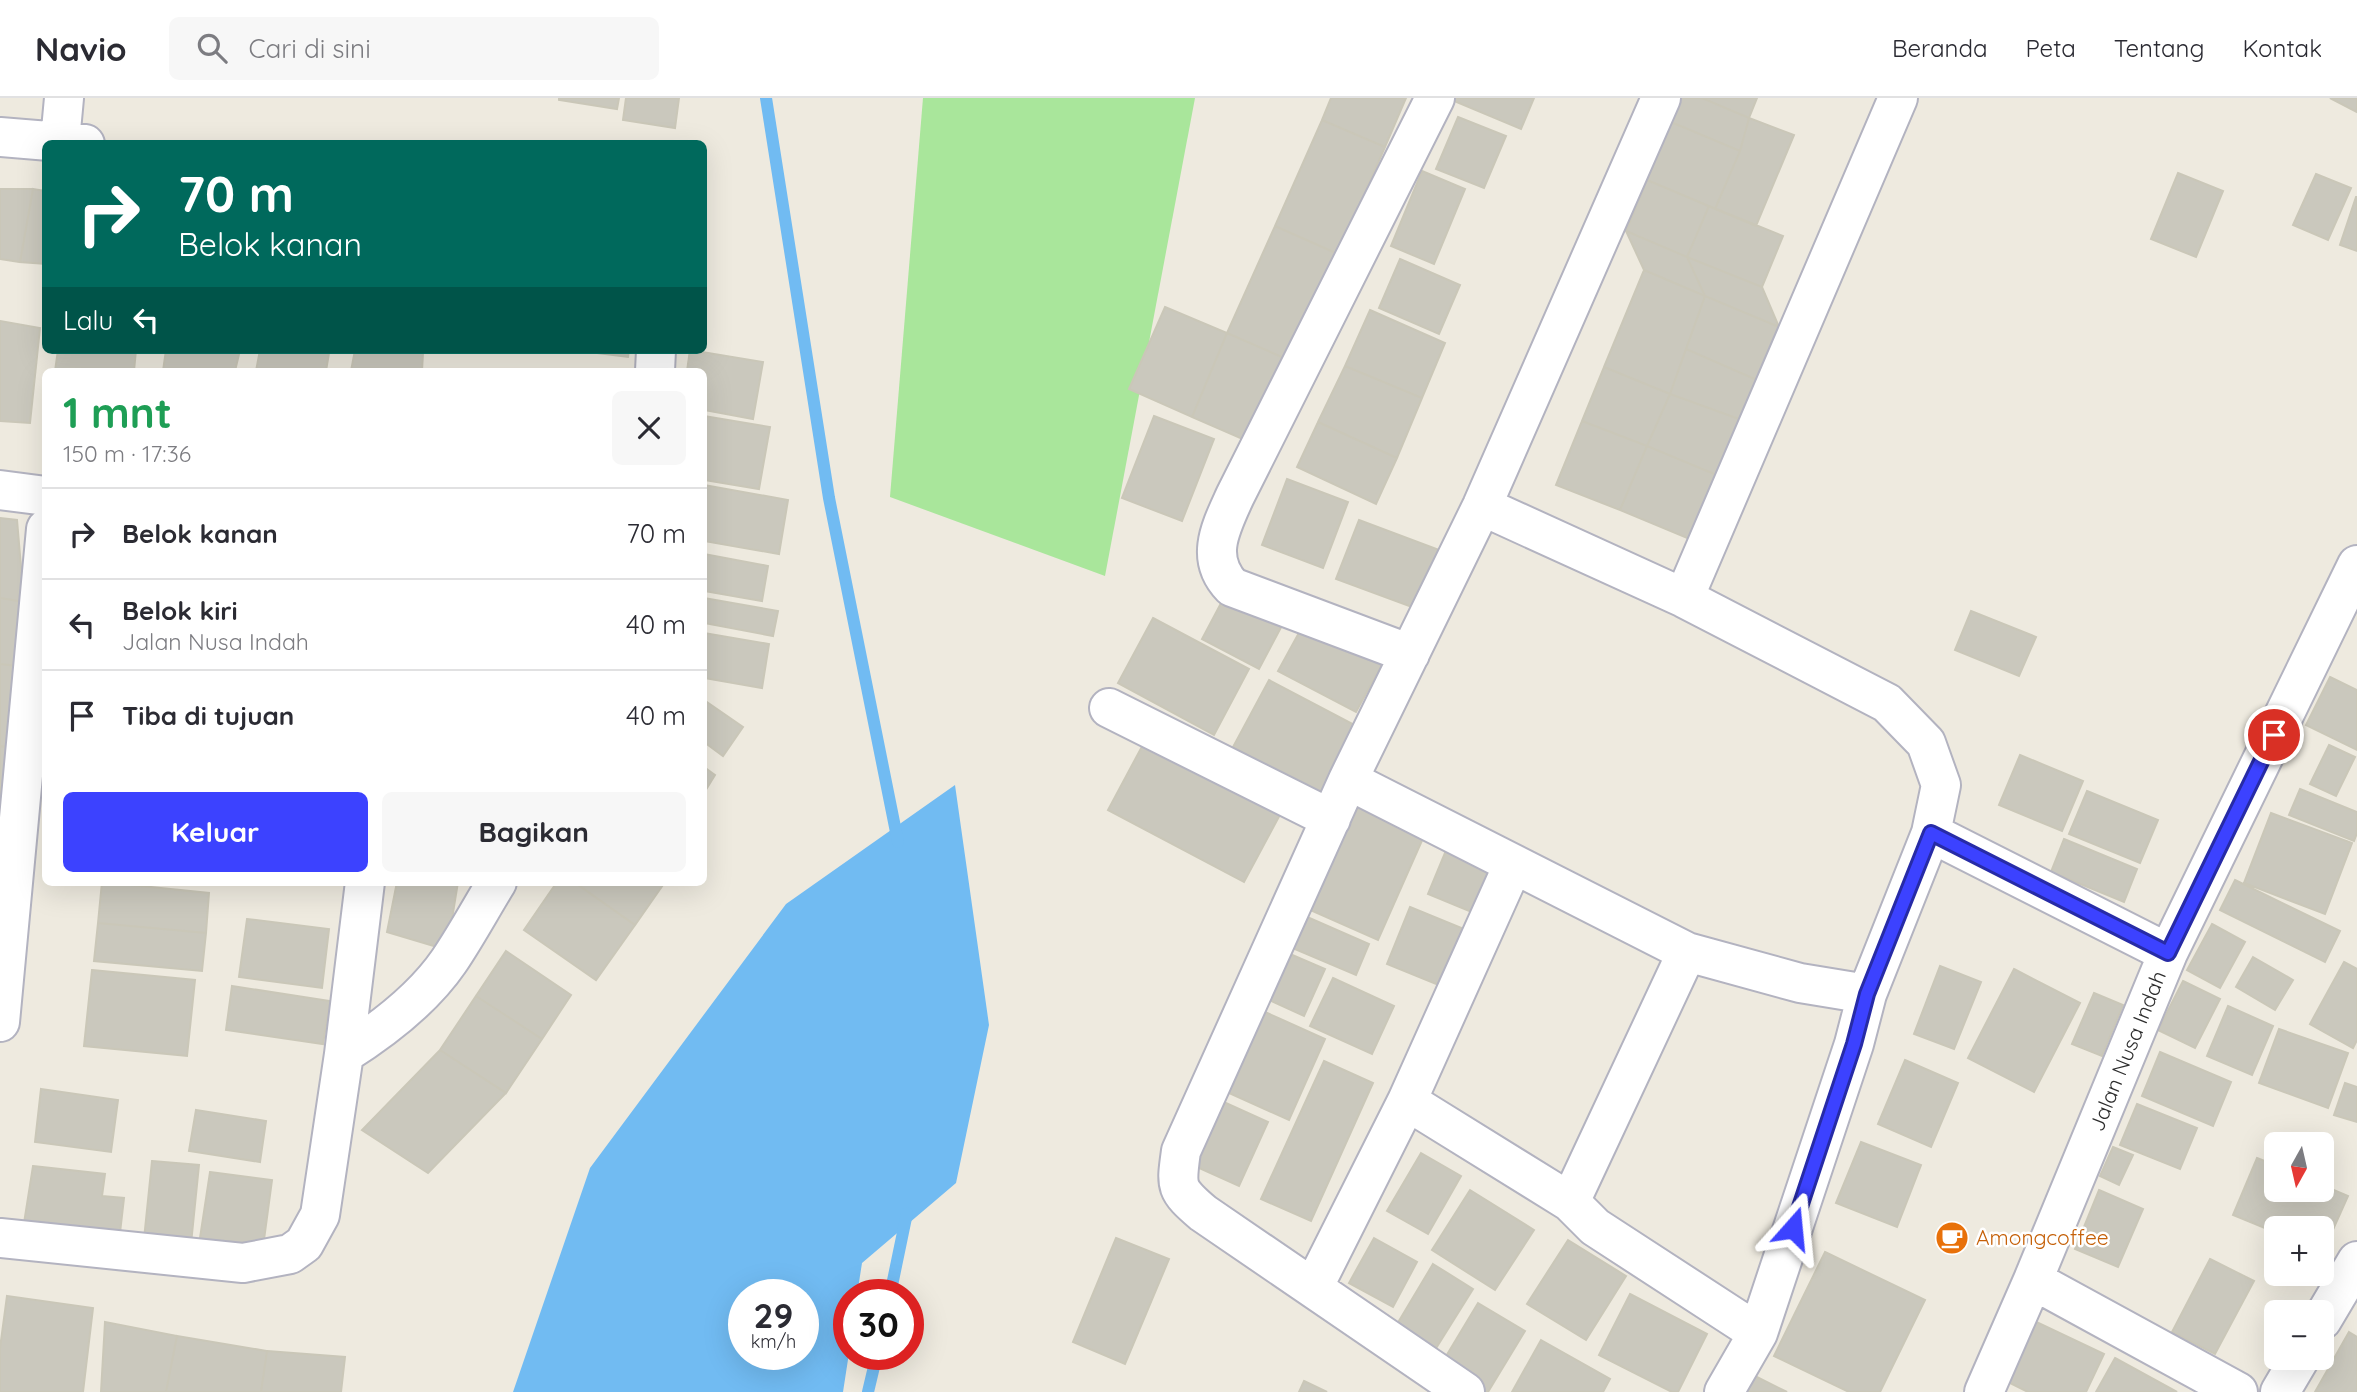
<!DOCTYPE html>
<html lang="id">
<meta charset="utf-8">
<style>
:root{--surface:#fff;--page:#f7f7f7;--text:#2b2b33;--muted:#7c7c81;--line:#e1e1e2;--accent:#3c42ff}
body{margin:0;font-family:Quicksand,sans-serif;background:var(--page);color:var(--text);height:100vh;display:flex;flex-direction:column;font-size:26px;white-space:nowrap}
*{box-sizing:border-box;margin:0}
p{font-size:23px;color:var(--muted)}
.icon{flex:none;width:38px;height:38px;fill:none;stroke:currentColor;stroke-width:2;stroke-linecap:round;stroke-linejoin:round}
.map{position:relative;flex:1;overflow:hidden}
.details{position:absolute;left:42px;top:270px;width:665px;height:518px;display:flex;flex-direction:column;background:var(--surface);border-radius:10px;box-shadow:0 7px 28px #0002}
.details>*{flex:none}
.hud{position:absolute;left:42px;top:42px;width:665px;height:214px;border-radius:10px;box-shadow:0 7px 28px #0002;background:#00695c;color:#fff;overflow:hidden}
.needle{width:46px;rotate:188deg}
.fabs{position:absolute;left:2264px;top:1034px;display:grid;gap:14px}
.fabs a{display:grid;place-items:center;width:70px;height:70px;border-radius:10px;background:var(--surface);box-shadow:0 7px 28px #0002;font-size:35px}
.speed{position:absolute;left:728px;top:1181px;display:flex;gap:14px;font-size:35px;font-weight:700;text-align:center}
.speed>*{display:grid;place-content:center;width:91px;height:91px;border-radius:50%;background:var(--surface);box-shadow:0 7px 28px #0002;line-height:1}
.speed small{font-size:18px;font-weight:400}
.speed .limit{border:10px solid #d22;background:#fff;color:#111}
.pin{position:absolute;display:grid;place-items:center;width:60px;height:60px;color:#fff;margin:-30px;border:4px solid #fff;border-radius:50%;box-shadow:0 2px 7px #0007}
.me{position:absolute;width:77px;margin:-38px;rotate:18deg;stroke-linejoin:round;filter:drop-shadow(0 0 5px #0008)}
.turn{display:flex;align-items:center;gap:24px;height:147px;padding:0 21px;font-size:32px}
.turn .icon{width:91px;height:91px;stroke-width:2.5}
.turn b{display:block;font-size:49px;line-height:60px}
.then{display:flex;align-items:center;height:66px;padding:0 21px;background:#0003;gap:14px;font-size:26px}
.round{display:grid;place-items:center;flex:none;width:74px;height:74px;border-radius:10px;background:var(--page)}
.headline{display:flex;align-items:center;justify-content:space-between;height:119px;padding:0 21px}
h1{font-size:42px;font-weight:800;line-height:52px;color:#1e9e55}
.action{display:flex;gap:14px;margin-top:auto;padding:14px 21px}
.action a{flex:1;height:80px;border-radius:10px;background:var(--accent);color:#fff;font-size:28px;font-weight:800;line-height:80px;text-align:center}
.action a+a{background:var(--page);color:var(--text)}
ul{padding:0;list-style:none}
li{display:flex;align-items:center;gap:21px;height:91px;padding:0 21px;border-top:2px solid var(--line)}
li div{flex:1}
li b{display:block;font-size:26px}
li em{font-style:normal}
header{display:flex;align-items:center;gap:42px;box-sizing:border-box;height:98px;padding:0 35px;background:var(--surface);border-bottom:2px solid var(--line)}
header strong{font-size:33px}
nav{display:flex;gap:38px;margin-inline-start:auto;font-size:24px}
.search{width:490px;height:63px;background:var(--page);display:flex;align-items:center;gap:18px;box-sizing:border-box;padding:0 24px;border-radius:10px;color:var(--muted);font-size:26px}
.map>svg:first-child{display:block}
.green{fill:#a9e69b}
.water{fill:#71bbf2;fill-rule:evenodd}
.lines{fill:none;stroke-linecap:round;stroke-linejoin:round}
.stream{stroke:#71bbf2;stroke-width:12}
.building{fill:#cac8bd;stroke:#cac7b8;stroke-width:2}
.street-casing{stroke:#b3b3c0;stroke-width:42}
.street{stroke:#fff;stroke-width:38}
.route-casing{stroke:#272ba6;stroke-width:18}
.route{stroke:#3c42ff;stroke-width:12}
.labels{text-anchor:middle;stroke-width:5;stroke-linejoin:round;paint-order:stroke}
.street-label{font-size:21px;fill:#2d2d2d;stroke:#fff}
.food-label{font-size:21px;fill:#c56008;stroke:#fff;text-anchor:start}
</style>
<header>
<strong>Navio</strong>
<div class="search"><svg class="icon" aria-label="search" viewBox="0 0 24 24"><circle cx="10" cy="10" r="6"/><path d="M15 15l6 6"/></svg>Cari di sini</div>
<nav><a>Beranda</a><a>Peta</a><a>Tentang</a><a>Kontak</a></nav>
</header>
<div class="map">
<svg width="2357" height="1294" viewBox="0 0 2357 1294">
<rect width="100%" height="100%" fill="#eeeadf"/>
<path class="green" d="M923,0H1195L1105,478L890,399Z"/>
<path class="water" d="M955,687L989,927L956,1085L862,1165L857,1197H849V1255L843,1294H513L590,1070L786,806ZM744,1197H803V1256H744Z"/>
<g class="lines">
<path class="stream" d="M766,0L829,400L898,744
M890,1197L907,1115
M868,1294L877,1256"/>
</g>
<path class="building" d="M559,0H619L617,11L559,2Z
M626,0H679L675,30L623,22Z
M1331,0H1406L1385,49L1322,22Z
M1455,0H1534L1521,31L1454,3Z
M1677,0H1702L1749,20L1740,53L1671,24Z
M1702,0H1757L1749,20Z
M2330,0H2357V14Z
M1458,19L1506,38L1484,90L1436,71Z
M1749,20L1794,37L1756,128L1715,111L1740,53Z
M1322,22L1385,49L1338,156L1275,128Z
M1671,24L1740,53L1715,111L1647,82Z
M1422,73L1465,91L1434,166L1391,148Z
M2178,75L2223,93L2196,159L2151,141Z
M2316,76L2351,90L2328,142L2293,127Z
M1647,82L1709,108L1687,159L1626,133Z
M0,91H33L20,164L0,161Z
M33,91L46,93V166L20,164Z
M2356,99H2357V153L2340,147Z
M1709,108L1783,138L1762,189L1687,159Z
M1275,128L1338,156L1291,263L1227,235Z
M1626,133L1687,159L1705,198L1644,172Z
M1687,159L1762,189L1779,229L1705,198Z
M1400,161L1460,187L1439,236L1379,210Z
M1644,172L1705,198L1670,296L1604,269Z
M1705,198L1779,229L1757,282L1686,251Z
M1165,209L1227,235L1192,319L1129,291Z
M1370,212L1445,245L1422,300L1345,268Z
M0,223L40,230L30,325L0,323Z
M1227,235L1291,263L1254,346L1192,319Z
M1686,251L1757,282L1739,321L1670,296Z
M58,252H136L134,273H55Z
M166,252H240L235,273H163Z
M260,252H313L329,255L326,273H256Z
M355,252L423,255L422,273H351Z
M573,252H629L628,259Z
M690,252L763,264L753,321L704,312V273H687Z
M1345,268L1422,300L1397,360L1318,324Z
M1604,269L1670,296L1647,348L1582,323Z
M1670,296L1739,321L1719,378L1647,348Z
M704,318L770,329L759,391L704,382Z
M1154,318L1214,341L1182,423L1122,400Z
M1582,323L1647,348L1620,412L1556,387Z
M1318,324L1397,360L1376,406L1297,369Z
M1647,348L1719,378L1692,442L1620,412Z
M1287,381L1348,404L1323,470L1262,447Z
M704,387L788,402L779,456L704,443Z
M0,420L17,422L24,504L0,500Z
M1359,422L1442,453L1420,512L1336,481Z
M704,456L768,468L762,503L704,493Z
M1229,490L1286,520L1259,571L1202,541Z
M0,500L24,504L17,568L0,566Z
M704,500L778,513L773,538L704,525Z
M1971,513L2036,539L2019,578L1955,552Z
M1153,520L1249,571L1214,637L1118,585Z
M1307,520L1385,561L1356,614L1278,573Z
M704,535L769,546L762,590L704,580Z
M0,566L17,568L13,650L0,648Z
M2330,579L2357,592V652L2306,627Z
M1269,582L1360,630L1323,698L1233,649Z
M704,602L743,629L723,658L704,644Z
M1146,641L1282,713L1244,784L1108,712Z
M2329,647L2355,659L2336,698L2310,686Z
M0,648L13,650L0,724Z
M2020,657L2083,683L2062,733L1999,707Z
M704,669L715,677L704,695Z
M2300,691L2357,714V735L2354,743L2289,717Z
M2087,693L2158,722L2140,765L2069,736Z
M1355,707L1424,738L1378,842L1308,811Z
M2271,715L2352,745L2325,816L2244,785Z
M2064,741L2137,771L2124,804L2051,774Z
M1447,750L1493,769L1474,815L1428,796Z
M2235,782L2340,833L2325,864L2220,812Z
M102,784L209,795L206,835L98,825Z
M397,784H458L447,852L387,834Z
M557,784H574L635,827L596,882L524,832Z
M574,784H665L635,827Z
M1410,809L1464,831L1441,888L1387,866Z
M1298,815L1369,846L1356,877L1283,846Z
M247,821L329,831L322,890L239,879Z
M98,825L206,835L202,873L94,863Z
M2212,826L2245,844L2220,890L2187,872Z
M506,853L571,897L542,941L476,898Z
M1290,856L1325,871L1304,918L1269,902Z
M2253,859L2293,882L2275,912L2236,889Z
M2344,864L2357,871V942L2353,950L2310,926Z
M1940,868L1981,884L1954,951L1914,936Z
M2014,871L2080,905L2034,994L1968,960Z
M92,872L195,882L187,958L84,948Z
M1333,880L1394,908L1372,956L1310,928Z
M2183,883L2220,901L2195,950L2158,932Z
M232,888L330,903L323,946L226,932Z
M2094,895L2123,907L2102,958L2072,946Z
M476,898L542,941L506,995L440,952Z
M2228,908L2273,928L2252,977L2207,958Z
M1265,914L1325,941L1289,1022L1229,995Z
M2279,931L2348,955L2328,1010L2259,985Z
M440,952L506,995L428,1075L362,1032Z
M2160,954L2231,984L2213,1028L2142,998Z
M1905,962L1958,985L1931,1049L1878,1026Z
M1324,963L1373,985L1311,1123L1261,1101Z
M2345,985L2357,989V1024L2334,1017Z
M41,991L118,1002L111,1054L35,1044Z
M1217,1001L1268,1024L1239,1088L1188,1065Z
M2137,1006L2197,1030L2180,1071L2120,1047Z
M196,1012L266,1023L260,1064L189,1053Z
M1861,1044L1921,1067L1897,1129L1836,1105Z
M2113,1049L2133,1057L2119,1087L2100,1078Z
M1421,1055L1461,1078L1428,1136L1387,1113Z
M2257,1060L2277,1068V1092H2322V1087L2348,1098L2323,1154L2322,1130H2277V1135L2233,1117Z
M152,1063L199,1067L191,1146L144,1141Z
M33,1068L105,1076L102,1098L124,1100L120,1135L24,1125Z
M210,1074L272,1082L263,1149L200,1140Z
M1470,1092L1534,1132L1495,1192L1432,1152Z
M2099,1092L2143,1111L2118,1169L2075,1151Z
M1116,1140L1169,1161L1125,1266L1073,1244Z
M1374,1140L1417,1164L1393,1209L1349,1185Z
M1568,1142L1626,1178L1586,1242L1527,1206Z
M1825,1154L1925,1202L1880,1294H1849L1774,1258Z
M2210,1161L2254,1183L2215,1256L2172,1234Z
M1433,1166L1473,1191L1435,1252L1396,1228Z
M1630,1196L1707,1236L1678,1294H1672L1599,1257Z
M7,1198L93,1210L83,1294H0V1250Z
M1478,1205L1525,1233L1488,1294H1479L1439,1270Z
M2028,1220L2104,1256L2086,1294H2028L2000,1280Z
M105,1224L177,1238L166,1294H101Z
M2349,1234L2357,1239V1294H2315Z
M177,1238L267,1253L261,1294H166Z
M1541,1242L1610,1281L1603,1294H1512Z
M267,1253L345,1259L341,1294H261Z
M2115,1260L2177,1294H2096Z
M1741,1271L1787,1294H1730Z
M1304,1283L1327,1294H1299Z"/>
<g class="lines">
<defs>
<path id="street" d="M0,39L85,46
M60,43L64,0
M655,273L656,252
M0,392L46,398
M1482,408L1684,500L1887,605L1926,645L1941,687L1931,735
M1684,500L1898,0
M1410,556L1232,489C1204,460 1221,429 1235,398L1435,0
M1109,610L1331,721
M1348,682L1687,854L1800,885L1867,896L1931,735L2168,855
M1687,854L1570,1104L1595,1129L1758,1235
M0,924L46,431
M344,956C382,932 423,901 449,863C466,838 481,810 497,784
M1407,1003L1570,1104
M0,1140L243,1165L290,1156L304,1146L320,1117L344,956L365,784
M2033,1182L2238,1294
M1313,1190L1407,1003L1513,767
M2322,1222L2357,1163
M1465,1294L1203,1115C1175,1091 1176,1089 1181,1053L1348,682L1482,408L1661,0
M1724,1294L1758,1235L1854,946L1867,896
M1984,1294L2033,1182L2168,855L2357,467
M2280,1294L2300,1260"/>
</defs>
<use href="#street" class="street-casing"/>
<use href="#street" class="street"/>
</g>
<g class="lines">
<defs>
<path id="route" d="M1793,1130L1854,946L1867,896L1931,735L2168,855L2274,637"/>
</defs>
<use href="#route" class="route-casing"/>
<use href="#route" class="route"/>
</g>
<defs>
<symbol id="cafe-disc" viewBox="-11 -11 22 22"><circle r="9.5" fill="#e8710a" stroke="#fff"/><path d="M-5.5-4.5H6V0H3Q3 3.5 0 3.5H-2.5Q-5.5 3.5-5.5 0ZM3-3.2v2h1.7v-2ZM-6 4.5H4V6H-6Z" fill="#fff"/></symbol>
</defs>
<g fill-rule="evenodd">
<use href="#cafe-disc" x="1933" y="1121" width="38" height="38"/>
</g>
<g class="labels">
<g class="street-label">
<text transform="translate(2128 953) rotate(-68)" y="7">Jalan Nusa Indah</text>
</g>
<g class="food-label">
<text x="1976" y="1147">Amongcoffee</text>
</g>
</g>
</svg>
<div class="fabs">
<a><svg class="needle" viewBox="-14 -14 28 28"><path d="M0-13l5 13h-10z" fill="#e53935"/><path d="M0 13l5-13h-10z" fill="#7c7c81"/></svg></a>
<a>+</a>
<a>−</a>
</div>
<div class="speed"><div>29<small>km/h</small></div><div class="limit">30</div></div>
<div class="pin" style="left:2274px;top:637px;background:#d93025"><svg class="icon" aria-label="arrive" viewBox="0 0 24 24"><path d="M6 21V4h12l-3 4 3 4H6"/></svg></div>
<svg class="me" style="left:1793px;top:1130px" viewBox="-20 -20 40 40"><path d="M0-17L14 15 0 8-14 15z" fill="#3c42ff" stroke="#fff" stroke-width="4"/></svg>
<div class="hud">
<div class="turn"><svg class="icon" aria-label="right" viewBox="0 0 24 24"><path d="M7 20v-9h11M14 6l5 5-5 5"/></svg><div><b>70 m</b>Belok kanan</div></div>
<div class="then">Lalu<svg class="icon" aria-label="left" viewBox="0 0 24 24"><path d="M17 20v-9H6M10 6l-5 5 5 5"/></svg></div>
</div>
<section class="details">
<div class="headline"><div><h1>1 mnt</h1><p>150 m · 17:36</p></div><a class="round"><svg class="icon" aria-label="close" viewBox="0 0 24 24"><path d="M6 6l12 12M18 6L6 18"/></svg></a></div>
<ul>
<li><svg class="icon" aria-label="right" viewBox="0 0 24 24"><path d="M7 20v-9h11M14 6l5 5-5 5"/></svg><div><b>Belok kanan</b></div><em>70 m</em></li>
<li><svg class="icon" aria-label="left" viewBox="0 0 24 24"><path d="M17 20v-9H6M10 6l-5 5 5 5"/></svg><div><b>Belok kiri</b><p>Jalan Nusa Indah</p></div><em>40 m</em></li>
<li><svg class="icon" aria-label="arrive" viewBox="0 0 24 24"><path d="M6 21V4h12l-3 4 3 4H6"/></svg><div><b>Tiba di tujuan</b></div><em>40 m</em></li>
</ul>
<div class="action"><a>Keluar</a><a>Bagikan</a></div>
</section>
</div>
